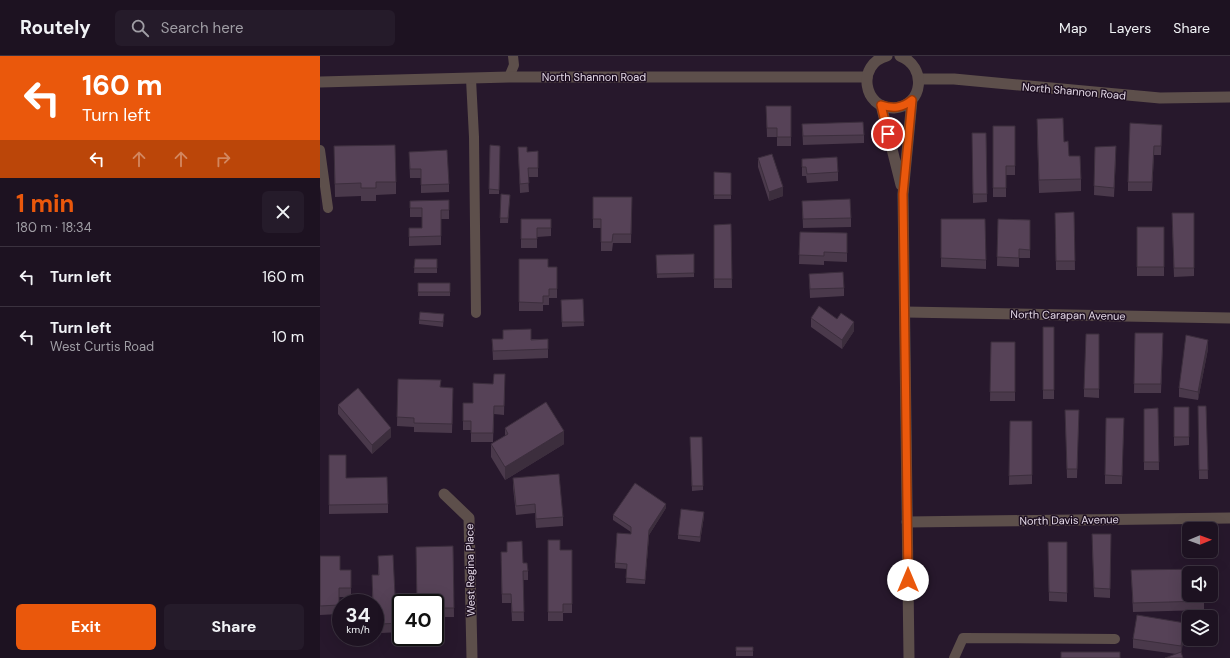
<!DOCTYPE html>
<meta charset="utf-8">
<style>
:root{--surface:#1d1221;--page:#251b2a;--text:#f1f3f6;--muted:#a09ea5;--line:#3b323f;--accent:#ea580c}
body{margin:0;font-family:"DM Sans",sans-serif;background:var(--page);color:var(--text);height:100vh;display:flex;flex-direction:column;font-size:15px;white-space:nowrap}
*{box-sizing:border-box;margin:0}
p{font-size:13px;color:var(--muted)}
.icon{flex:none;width:22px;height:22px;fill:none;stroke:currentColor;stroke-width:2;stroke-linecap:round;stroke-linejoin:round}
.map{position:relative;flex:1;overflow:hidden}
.side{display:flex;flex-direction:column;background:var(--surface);width:320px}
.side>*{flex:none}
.hud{background:#ea580c;color:#fff;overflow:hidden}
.needle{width:26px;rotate:89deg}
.fabs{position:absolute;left:862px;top:466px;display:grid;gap:8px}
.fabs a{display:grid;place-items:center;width:36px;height:36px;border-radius:6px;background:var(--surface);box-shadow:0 4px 16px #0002,0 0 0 1px var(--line);font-size:20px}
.speed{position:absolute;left:12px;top:538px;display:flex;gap:8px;font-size:20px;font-weight:700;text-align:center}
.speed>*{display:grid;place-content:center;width:52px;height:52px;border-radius:50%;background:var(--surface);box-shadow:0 4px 16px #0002,0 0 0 1px var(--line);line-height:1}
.speed small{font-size:10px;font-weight:400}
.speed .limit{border:2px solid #111;border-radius:6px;background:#fff;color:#111}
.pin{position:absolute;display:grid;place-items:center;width:34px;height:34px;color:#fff;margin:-17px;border:2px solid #fff;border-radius:50%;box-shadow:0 1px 4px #0007}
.me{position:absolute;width:44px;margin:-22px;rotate:0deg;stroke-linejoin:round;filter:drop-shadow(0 0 3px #0008)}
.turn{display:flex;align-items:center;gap:14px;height:84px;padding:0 16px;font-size:18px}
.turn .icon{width:52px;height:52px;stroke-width:2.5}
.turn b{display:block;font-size:28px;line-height:34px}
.lanes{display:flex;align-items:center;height:38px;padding:0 16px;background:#0003;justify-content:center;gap:20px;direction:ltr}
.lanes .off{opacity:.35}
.round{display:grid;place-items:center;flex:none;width:42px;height:42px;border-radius:6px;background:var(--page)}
.summary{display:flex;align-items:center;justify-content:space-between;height:68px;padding:0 16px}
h1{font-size:24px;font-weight:700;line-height:30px;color:var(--accent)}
.action{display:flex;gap:8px;margin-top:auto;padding:8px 16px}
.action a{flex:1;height:46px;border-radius:6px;background:var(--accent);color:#fff;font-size:16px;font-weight:700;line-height:46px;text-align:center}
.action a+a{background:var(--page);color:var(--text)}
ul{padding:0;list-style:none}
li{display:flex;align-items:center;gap:12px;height:60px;padding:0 16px;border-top:1px solid var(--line)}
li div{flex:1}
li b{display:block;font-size:15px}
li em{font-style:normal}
header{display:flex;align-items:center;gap:24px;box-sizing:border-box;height:56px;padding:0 20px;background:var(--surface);border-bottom:1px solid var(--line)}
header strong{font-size:19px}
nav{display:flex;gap:22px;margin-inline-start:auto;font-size:14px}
.search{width:280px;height:36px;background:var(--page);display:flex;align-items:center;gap:10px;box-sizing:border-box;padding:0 14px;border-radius:6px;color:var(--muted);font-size:15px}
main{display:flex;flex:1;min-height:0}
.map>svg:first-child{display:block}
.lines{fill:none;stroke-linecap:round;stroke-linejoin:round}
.service{stroke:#5d4f4b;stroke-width:10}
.minor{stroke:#5d4f4b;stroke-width:11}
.tertiary{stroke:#5d4f4b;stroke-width:11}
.wall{fill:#4a394b}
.shaded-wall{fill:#3c2e3d}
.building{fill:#564257;stroke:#3c2e3d}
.route-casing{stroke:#983908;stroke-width:10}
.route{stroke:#ea580c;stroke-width:7}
.labels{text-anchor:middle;stroke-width:3;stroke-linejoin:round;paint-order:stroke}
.street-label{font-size:11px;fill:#e3d8e6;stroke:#1e0f22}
</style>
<header>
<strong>Routely</strong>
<div class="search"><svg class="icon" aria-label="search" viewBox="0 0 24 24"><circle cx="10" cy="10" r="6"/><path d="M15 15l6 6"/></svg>Search here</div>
<nav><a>Map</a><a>Layers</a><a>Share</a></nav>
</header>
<main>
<section class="side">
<div class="hud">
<div class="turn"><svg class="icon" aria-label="left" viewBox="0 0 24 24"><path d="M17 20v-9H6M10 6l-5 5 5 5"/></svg><div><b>160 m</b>Turn left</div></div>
<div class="lanes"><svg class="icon" aria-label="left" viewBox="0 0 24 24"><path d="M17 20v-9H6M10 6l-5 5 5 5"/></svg><svg class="icon off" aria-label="ahead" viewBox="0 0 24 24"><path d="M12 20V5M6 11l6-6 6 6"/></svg><svg class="icon off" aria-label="ahead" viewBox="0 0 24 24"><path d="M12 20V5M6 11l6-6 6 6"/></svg><svg class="icon off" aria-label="right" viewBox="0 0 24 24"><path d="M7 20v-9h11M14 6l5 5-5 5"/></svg></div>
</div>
<div class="summary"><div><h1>1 min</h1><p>180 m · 18:34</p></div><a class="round"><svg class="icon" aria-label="close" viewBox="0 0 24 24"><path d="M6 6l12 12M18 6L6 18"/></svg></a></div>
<ul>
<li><svg class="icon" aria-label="left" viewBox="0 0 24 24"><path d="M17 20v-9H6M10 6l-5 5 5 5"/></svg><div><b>Turn left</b></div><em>160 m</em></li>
<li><svg class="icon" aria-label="left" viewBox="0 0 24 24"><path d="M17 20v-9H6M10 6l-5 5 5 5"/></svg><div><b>Turn left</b><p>West Curtis Road</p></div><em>10 m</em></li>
</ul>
<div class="action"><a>Exit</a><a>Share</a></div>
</section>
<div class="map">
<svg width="910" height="602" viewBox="0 0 910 602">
<rect width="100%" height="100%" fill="#27182c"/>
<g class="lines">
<path class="service" d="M189,21L194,9L193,0
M151,23L154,81L156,257
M0,94L8,152
M634,602L643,582L795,583"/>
<path class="minor" d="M599,23H634L840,42L910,41
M0,26L189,21H547
M585,256L910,262
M124,438L149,462L152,602
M587,466L910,462"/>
<path class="tertiary" d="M567,0C536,8 543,53 574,52C604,50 607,10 580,0
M561,49L581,129
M589,602L583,138L592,44"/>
</g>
<path class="wall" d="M446,50H471V90H457V81H447Z
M482,68L544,79V87L483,89Z
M842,69L841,99H834L832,135H808V126Z
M673,70H695V119H686V141H673Z
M717,76L744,86L749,100L761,123V135L719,137Z
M652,77H666L667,146L653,147Z
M170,89L180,90L179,138H169Z
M14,90L76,126V138L56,139V145H41V140L15,141Z
M198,91L207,96L218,112V121H208L209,136L200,137Z
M775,91L796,99L794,141L774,139Z
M89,96L129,128V136L101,137V122H90Z
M438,102L463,140L449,145L438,111Z
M482,103L518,116V125L487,127L486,120H482Z
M394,116L411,117V143H394Z
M181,138L190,139L188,167H180Z
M312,141L311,187H293L292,195H281V172H273V163Z
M129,144V163H121V189L89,190V172H102V161H90V145Z
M482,145L531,162V171L483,172Z
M754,156L755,214H736L735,157Z
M874,157V220L854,221L852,166Z
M201,163H231V180L217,181V192H201Z
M621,163L666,204V213L621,211Z
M678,163L710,164V202H699V211L677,210Z
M411,168L412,232H394V169Z
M817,171H844V220H817Z
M480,176L527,177V206L504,205V209L479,208Z
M336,199L374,217V221L337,222Z
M95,203H117V217H94Z
M199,203L228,211H237V242H229V249H223V255H199Z
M489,218L524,232V240L490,242Z
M98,227H130V240H98Z
M263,243L264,270L242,271L241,244Z
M124,258L123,271L99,268V264Z
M491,262L517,263L534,275L522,293L491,271Z
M723,271H734V343H723Z
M815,277L843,286L841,337H814Z
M779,278V342L764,341V333Z
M172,283H228V302L173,304Z
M671,286H695V345H670Z
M888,293L878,344L859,341V332Z
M185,318L184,359L174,358L173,386H151V374H143V347H153Z
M78,323L121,331L133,340L132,377L94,376V371L77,370Z
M18,349L71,381L52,398L18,358Z
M878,350H886L888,423H879Z
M854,351H869V389L854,390Z
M838,352L839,414H824V353Z
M745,354H759L757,422H747Z
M804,362L802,428H785V419Z
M690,365H712V428L689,429Z
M185,372L244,388L185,424L171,401V388L185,380Z
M370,381L383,430V434L372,435Z
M9,399L26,422L68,448V457L9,458Z
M193,422L243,461V470L216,472L215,457L196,459L193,431Z
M346,452L329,479L325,528L306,527L307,513L295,512V507L311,478V476L293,464V459Z
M384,460L380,486L358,483V479Z
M791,478L790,542L774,541L772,487Z
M228,484L240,494H252V557H243V565H228Z
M728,486H747V546L729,545Z
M133,490L134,561H115V547Z
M0,500L20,514L31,532V541H19V558L0,559Z
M58,500L76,559H81V576L61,577L60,559H55V547H52V519H58Z
M181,505L203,507L208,515V524H203L204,565H192L191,547H182Z
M811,514L884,539V554L813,556Z
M865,576L861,596L856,598L813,592V583Z
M416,591H433V600H416Z"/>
<path class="shaded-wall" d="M463,131V140L449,145V136Z
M534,266V275L522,293V284Z
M888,284V293L878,344V336Z
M71,372V381L52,398V389Z
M244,375V388L185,424V411Z
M346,448V452L329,479L325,528L329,474Z
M384,456V460L380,486V481Z
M865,567V576L861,599V590Z"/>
<path class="building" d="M446,50H471V81H457V72H447Z
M743,62L744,86L748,85L749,100H760L761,123L719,124L717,63Z
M543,66L544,79L483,80L482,68Z
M810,67L842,69L841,90H834L832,126H808Z
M673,70H695V110H686V132H673Z
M652,77H666L667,138H653Z
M75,89L76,126H56V132H41V127L15,128L14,90Z
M170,89L180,90L179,134L169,133Z
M796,90L794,132L774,130L775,91Z
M198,91H207V96L218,95V112H208L209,127L200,128Z
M127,94L129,128L101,129V113H90L89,96Z
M452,98L463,131L449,136L438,102Z
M517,101L518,116L487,118L486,111H482V103Z
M394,116L411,117V139H394Z
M181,138L190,139L188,162H180Z
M273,141H312L311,178H293L292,186H281V163H273Z
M530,143L531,162L483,163L482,145Z
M129,144V154H121V180L89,181V172H102V152H90V145Z
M754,156L755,205H736L735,157Z
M852,157H874V212H854Z
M201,163H231V172H217V183H201Z
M621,163H665L666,204L621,202Z
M678,163L710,164V194L699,193V202L677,201Z
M411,168L412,223H394V169Z
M817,171H844V211H817Z
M480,176L527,177V197L504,196V200L479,199Z
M374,198V217L337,218L336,199Z
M95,203H117V212H94Z
M199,203H228V211H237V233H229V240H223V247L199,246Z
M523,216L524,232L490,233L489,218Z
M98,227H130V236H98Z
M263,243L264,266H242L241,244Z
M499,250L517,263L521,257L534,266L522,284L491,262Z
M100,256L124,258L123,266L99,264Z
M723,271H734V334H723Z
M211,273V284L228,283V293L173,295L172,283H183V274Z
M815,277H843L841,328H814Z
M766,278H779V333H764Z
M866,279L888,284L878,336L859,332Z
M671,286H695V336H670Z
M174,318H185L184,350H174L173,377H151V365H143V347H153V327L173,328Z
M78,323L121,324L120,331L133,332L132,368L94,367V362L77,361Z
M38,332L71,372L52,389L18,349Z
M226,346L244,375L185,411L171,388L188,378L185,372Z
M878,350H886L888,414H879Z
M854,351H869V381H854Z
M838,352L839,406H824V353Z
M745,354H759L757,413H747Z
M786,362H804L802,420L785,419Z
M690,365H712V419L689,420Z
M370,381H382L383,430H372Z
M9,399H26V422L67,421L68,448L9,449Z
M239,418L243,461L216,463L215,448L196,450L193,422Z
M315,427L346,448L329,474L325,524L306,522L307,508L295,507L297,477L311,478V471L293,459Z
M361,453L384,456L380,481L358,479Z
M772,478H791L790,533L774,532Z
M228,484H240V494H252V548H243V556H228Z
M202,485L203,507H207L208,515H203L204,556H192L191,538H182L181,496H187V486Z
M728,486H747V537L729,536Z
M133,490L134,552H115V547H97L96,491Z
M73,499L76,559H81V567L61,568L60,550H55V547H53L52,519H59L58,500Z
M0,500H20V514H31V532H19V549L0,550Z
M884,513V517H869V539H884V545L813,547L811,514Z
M817,559L865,567L861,590L813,583Z
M416,591H433V595H416Z
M741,596H800V602H741Z
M861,596L863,602H845Z"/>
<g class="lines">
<defs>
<path id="route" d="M568,78L561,49C573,53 582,52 592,44L583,138L588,524"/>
</defs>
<use href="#route" class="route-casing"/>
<use href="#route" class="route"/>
</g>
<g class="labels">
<g class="street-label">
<text x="274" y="25">North Shannon Road</text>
<text transform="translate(754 35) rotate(5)" y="4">North Shannon Road</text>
<text transform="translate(748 259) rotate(1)" y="4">North Carapan Avenue</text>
<text transform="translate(749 464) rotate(-1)" y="4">North Davis Avenue</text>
<text transform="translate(150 514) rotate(-91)" y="4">West Regina Place</text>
</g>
</g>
</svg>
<div class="fabs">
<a><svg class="needle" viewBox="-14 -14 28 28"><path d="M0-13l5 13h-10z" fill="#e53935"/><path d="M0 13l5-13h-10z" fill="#a09ea5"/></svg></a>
<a><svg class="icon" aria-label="sound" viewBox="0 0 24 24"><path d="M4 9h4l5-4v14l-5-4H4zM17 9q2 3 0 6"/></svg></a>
<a><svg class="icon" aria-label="layers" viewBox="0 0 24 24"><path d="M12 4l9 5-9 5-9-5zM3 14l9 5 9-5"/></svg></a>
</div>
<div class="speed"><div>34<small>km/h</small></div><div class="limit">40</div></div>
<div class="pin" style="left:568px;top:78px;background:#d93025"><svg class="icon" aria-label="arrive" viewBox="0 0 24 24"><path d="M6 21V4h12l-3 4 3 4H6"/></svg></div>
<svg class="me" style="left:588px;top:524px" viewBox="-20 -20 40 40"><circle r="19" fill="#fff"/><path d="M0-13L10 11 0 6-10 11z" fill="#ea580c"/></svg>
</div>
</main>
